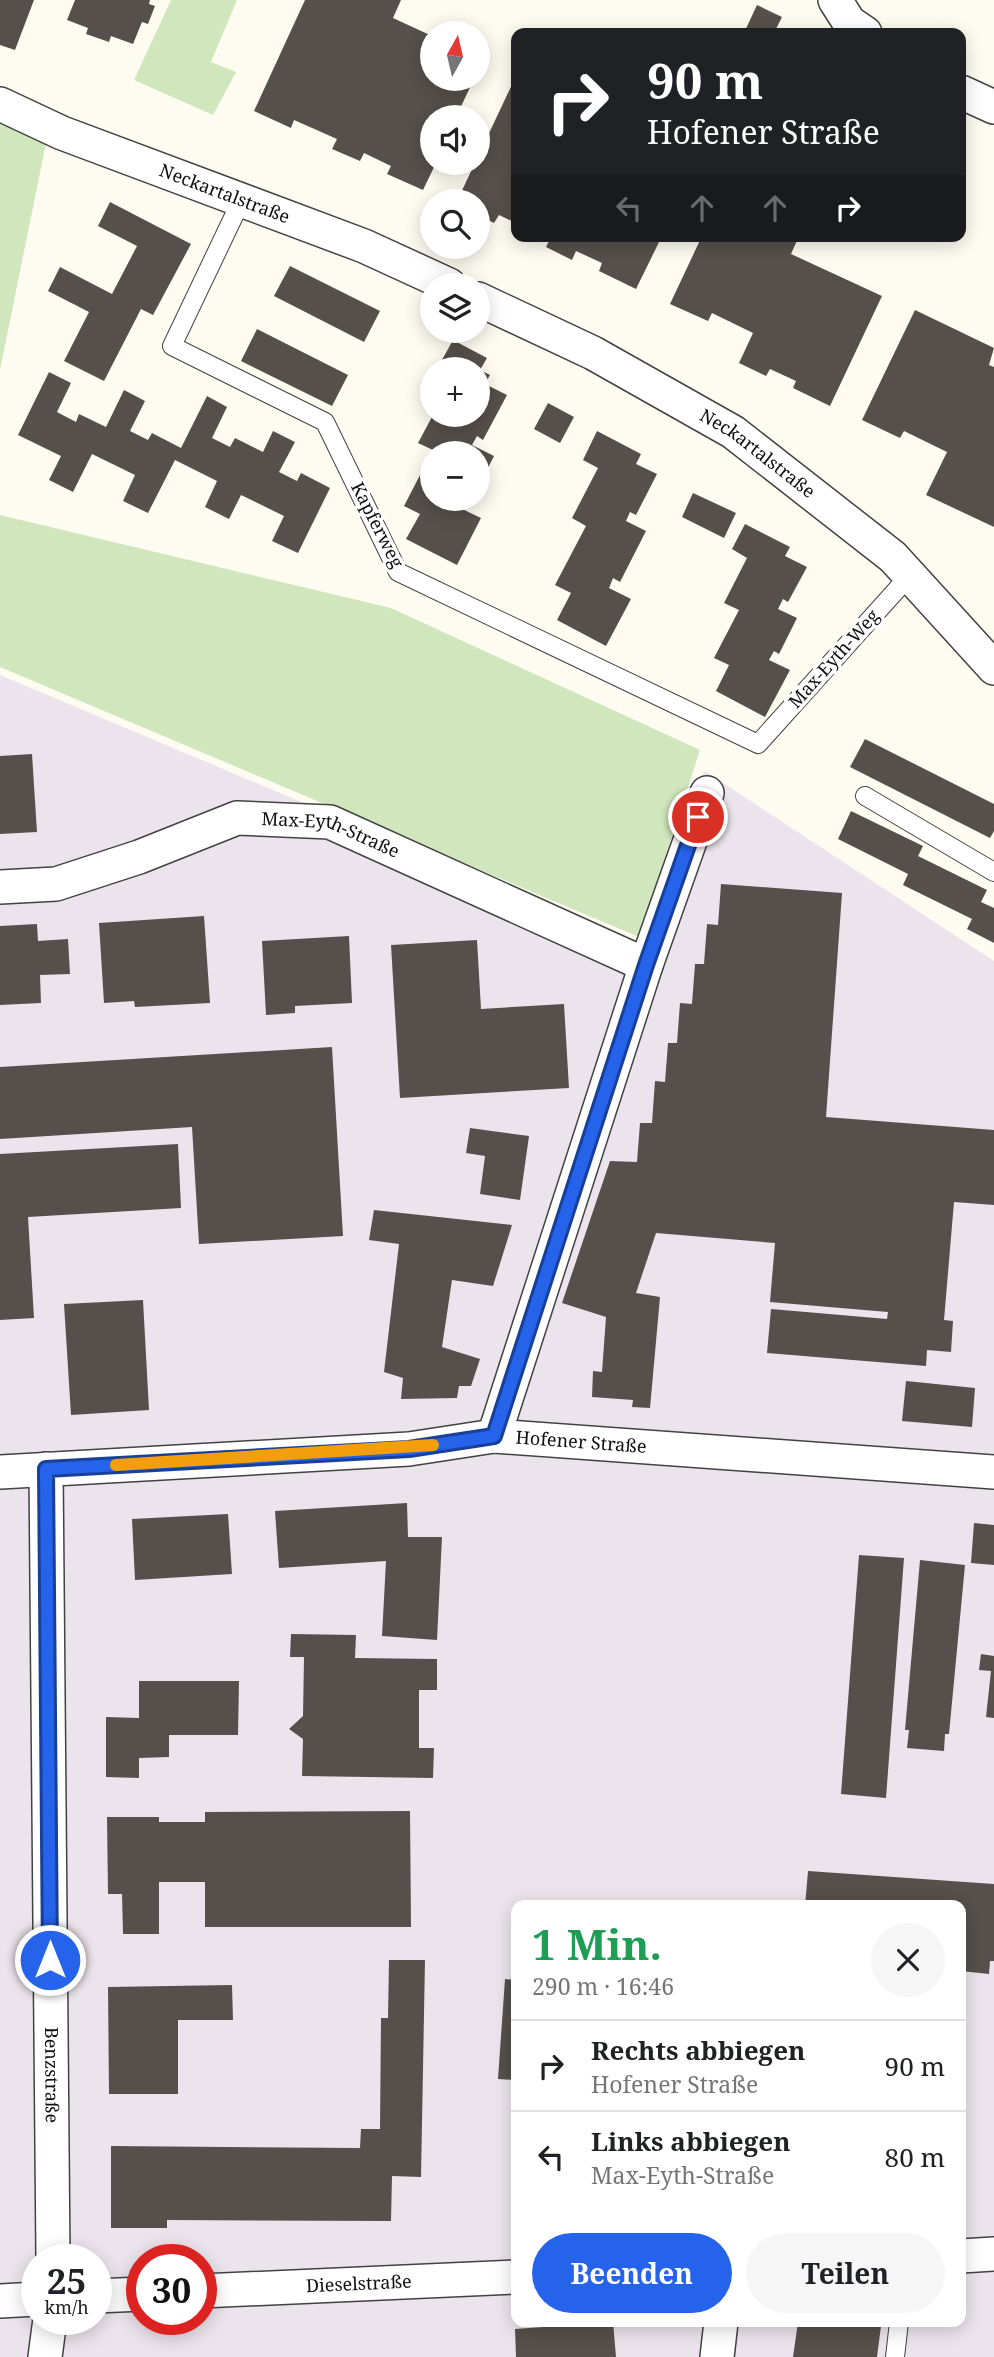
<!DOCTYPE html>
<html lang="de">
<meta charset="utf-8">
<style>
:root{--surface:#fff;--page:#f6f6f6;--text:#202124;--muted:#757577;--line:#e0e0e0;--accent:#2563eb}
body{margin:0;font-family:"Noto Serif",serif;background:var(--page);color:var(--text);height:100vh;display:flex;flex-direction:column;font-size:26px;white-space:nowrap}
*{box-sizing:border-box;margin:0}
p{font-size:23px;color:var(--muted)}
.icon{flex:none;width:38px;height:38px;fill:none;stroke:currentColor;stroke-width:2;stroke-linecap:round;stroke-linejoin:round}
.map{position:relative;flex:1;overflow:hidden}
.panel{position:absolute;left:511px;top:1900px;width:455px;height:427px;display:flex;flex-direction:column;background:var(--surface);border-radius:14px;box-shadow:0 4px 18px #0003}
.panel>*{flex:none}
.banner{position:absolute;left:511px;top:28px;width:455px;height:214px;border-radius:14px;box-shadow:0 4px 18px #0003;background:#202124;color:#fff;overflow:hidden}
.needle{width:46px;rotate:8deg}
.buttons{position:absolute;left:420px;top:21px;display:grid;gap:14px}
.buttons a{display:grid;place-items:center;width:70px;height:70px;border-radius:50%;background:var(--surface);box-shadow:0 4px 18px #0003;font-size:35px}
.speed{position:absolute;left:21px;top:2244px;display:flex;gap:14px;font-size:35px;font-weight:700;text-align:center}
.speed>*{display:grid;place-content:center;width:91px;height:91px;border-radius:50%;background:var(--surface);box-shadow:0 4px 18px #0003;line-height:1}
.speed small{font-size:18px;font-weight:400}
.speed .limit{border:10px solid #d22;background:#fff;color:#111}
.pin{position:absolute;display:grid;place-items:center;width:60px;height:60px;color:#fff;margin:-30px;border:4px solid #fff;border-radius:50%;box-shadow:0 2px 7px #0007}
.me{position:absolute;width:77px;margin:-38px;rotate:0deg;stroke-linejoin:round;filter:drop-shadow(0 0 5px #0008)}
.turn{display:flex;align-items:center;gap:24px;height:147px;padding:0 21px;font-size:32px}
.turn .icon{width:91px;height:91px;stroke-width:2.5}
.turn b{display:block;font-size:49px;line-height:60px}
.lanes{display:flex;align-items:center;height:66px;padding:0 21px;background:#0003;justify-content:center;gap:35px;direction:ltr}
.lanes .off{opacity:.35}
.round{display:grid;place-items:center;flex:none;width:74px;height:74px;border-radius:37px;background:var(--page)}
.overview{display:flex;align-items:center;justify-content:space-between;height:119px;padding:0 21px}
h1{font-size:42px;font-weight:700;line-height:52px;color:#1e9e55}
.button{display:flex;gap:14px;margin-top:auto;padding:14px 21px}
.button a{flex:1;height:80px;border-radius:42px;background:var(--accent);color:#fff;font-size:28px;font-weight:700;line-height:80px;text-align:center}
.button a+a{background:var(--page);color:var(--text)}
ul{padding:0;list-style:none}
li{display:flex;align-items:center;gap:21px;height:91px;padding:0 21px;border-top:2px solid var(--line)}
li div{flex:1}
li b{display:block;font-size:26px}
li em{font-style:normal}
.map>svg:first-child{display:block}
.industrial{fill:#ece4ec;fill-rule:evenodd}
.green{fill:#d0e6bd}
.building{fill:#56504c}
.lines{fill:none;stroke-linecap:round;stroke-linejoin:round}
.service-casing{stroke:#424242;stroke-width:20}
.minor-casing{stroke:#424242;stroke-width:36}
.service{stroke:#fff;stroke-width:18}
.minor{stroke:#fff;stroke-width:33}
.route-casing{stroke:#184099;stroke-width:18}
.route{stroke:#2563eb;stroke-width:12}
.slow{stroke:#f59e0b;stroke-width:12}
.labels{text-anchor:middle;stroke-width:7;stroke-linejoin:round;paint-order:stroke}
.street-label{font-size:18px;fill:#0f0f0f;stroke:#fff}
</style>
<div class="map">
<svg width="994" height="2357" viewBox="0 0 994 2357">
<rect width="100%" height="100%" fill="#fefcf1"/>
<path class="industrial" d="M0,675L643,946L705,771L994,961V2357H0ZM516,1906H961V2322H516ZM37,2259H96V2319H37ZM142,2259H201V2319H142Z"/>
<path class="green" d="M171,0H237L211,62L236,72L213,115L134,80Z
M0,120L46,143L0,370Z
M0,515L391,608L700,750L639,937L0,667Z"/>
<path class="building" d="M0,0H34L15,50L0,45Z
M75,0H150L149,4L155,6L148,24L142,22L133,44L111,36L109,42L86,34L88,28L67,20Z
M305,0H401L393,18L432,36V79H474L456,117H432V163H436L423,190L387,174L391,166L364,153L360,161L332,149L337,139L294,120L291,128L254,111Z
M757,5L782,17L775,31L779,33H744Z
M516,76V223L499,215L494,223L478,215V201H457Z
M110,202L191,244L153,315L141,309L104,381L64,361L89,312L48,291L60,267L112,294L137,246L98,226Z
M544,236H662L636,289L599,271L602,263L576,251L572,260L546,247L550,239Z
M702,236H799L791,254L882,296L830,406L793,388L796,381L770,369L766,376L739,363L753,333L712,313L708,321L670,304Z
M290,266L380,311L364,342L274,296Z
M915,310L994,348L989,365L994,367V527L926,495L947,452L904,431L900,438L862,420Z
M257,329L348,375L332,406L241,361Z
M453,340L487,358L480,370L490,375L485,384L507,395L483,440L477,436L472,445L494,456L478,487V453H432V499H462L458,507L481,518L457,565L406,539L420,514L404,506L433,450L418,443L433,415H478V369H437Z
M49,372L71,383L57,412L76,422L79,414L106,427L124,390L145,401L130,431L148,440L152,433L181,448L207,396L227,407L212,438L230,447L235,438L263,452L273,431L295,442L279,472L297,481L301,473L330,488L298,553L272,541L284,516L241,495L229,519L205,507L217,481L175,460L148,513L123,501L135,475L92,454L73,492L49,480L61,456L18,435Z
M548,403L574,417L560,443L534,429Z
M597,431L641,454L636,464L657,474L636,515L630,512L626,521L646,531L620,582L613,578L609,588L631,599L606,646L557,620L571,593L555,585L586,526L572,518L598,468L583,460Z
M693,493L736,513L724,538L682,517Z
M745,524L790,547L785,556L807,567L788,602L783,599L778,609L797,618L779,654L774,651L769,660L790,670L765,717L716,691L729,665L714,658L739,610L724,603L747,558L732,549Z
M865,739L994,804V831L990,838L850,767Z
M32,754L37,832L0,834V756Z
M851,811L923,846L918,856L987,890L981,902L994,908V943L967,929L972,919L903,885L908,874L838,839Z
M721,884L842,893L826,1117L994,1130V1205L954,1202L944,1320L953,1321L951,1352L927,1350L926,1366L767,1353L771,1309L887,1319L888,1312L770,1302L775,1243L656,1233L636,1293L660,1297L650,1408L632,1407L633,1400L592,1397L593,1371L602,1372L606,1317L562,1303L610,1161L637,1162L640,1123H652L655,1081L665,1082L668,1043H677L680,1003L692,1004L695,964H704L707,924L718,925Z
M204,916L210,1003L135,1007L134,1001L104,1003L99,923Z
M37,924L38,941L68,939L70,974L40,975L41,1003L0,1005V926Z
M349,936L352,1003L295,1006V1013L266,1015L262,941Z
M477,940L481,1009L564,1004L569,1088L400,1098L391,945Z
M332,1047L343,1236L199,1244L192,1127L0,1139V1067Z
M470,1128L529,1136L520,1200L480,1194L485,1156L466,1153Z
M178,1144L181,1208L28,1217L34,1318L0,1320V1154Z
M374,1210L512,1225L493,1286L452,1280L442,1347L480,1359L471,1386H459L457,1398L401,1399L403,1378L384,1372L399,1244L369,1240Z
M143,1300L149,1410L71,1415L64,1304Z
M906,1381L975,1388L972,1427L902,1421Z
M407,1503L408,1537H442L437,1640L382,1636L386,1561L279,1568L275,1511Z
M228,1514L232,1574L135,1580L132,1519Z
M974,1523L994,1525V1565L971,1563Z
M859,1555L904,1558L886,1798L841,1794Z
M920,1560L965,1565L949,1734H945L944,1751L907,1748L909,1730H905Z
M291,1634L356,1635L355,1658L437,1659V1690H419V1748H434L433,1778L302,1776L303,1739L289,1729L303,1716L304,1657H290Z
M981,1654L994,1656V1718L986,1717L991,1671L979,1670Z
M139,1681H239L238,1735H169V1757L139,1758V1778L106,1777V1717L139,1718Z
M410,1811L411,1927H205V1882H159V1934H123L122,1894H108L107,1817H159V1822H205V1812Z
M808,1871L994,1884V1961H990L989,1974L961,1971V1906H805Z
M389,1960H425L421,2177L392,2176L391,2221L167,2220V2228H111V2146L360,2148L361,2129H380L381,2018H388Z
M505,1979L516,1980V2080L498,2079Z
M232,1985L233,2020H178V2094H109L108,1987Z
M613,2322L616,2357H516L515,2329Z
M798,2322H853L881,2326L877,2357H793Z"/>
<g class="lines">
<defs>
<path id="service" d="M242,199L172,346L325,422L398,572L758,744L910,575
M865,796L994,872
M895,2357L899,2322"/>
<g id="minor">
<path d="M835,0L849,22L865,33"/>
<path d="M961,92L994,107"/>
<path id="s1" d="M0,104L62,133L364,246L449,285"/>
<path id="s2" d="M478,299L593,353L733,432L893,557L994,668"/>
<path id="s3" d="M0,887L56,884L139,857L237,818L330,822L646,965"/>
<path d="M494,1436L646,965L707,793"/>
<path id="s4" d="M46,1469L53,2259"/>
<path id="s5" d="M0,1472L409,1449L494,1436L994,1472"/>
<path d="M961,2256L994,2254"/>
<path id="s6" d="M201,2291L516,2277"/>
<path d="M96,2296L142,2294"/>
<path d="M0,2301L37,2299"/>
<path d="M45,2357L50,2319"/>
<path d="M717,2357L721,2322"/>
</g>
</defs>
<use href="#service" class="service-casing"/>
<use href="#minor" class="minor-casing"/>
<use href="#service" class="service"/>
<use href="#minor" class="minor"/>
</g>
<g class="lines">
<defs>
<path id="route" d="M50,1960L46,1469L409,1449L494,1436L646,965L698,817"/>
</defs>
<use href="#route" class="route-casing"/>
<use href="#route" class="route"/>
<path class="slow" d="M116,1465L433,1445"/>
</g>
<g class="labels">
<g class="street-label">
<text dy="6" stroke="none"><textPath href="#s1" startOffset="242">Neckartalstraße</textPath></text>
<text dy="6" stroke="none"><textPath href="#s2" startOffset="320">Neckartalstraße</textPath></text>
<text transform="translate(377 525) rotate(63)" y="6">Kapferweg</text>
<text transform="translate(834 659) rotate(-48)" y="6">Max-Eyth-Weg</text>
<text dy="6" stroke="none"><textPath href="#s3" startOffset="345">Max-Eyth-Straße</textPath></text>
<text dy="6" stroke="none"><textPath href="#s5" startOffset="583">Hofener Straße</textPath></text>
<text dy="6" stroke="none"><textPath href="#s4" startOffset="606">Benzstraße</textPath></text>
<text dy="6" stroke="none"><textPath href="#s6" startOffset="158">Dieselstraße</textPath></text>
</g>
</g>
</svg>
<div class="buttons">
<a><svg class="needle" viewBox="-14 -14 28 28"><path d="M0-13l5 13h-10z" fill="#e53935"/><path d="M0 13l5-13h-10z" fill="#757577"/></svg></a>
<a><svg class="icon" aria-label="sound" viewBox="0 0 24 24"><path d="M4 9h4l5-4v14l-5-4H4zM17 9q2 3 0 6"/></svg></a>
<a><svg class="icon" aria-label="search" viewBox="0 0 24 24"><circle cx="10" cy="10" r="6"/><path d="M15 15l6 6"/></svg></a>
<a><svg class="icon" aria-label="layers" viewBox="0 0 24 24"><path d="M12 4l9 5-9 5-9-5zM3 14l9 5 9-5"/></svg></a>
<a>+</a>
<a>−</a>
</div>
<div class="speed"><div>25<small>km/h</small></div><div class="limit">30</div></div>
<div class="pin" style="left:698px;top:817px;background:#d93025"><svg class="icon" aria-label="arrive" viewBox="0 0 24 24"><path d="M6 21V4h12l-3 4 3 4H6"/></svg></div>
<svg class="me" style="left:50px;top:1960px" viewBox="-20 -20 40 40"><circle r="17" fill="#2563eb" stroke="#fff" stroke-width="3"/><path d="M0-11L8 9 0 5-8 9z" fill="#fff"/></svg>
<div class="banner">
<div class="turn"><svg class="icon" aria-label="right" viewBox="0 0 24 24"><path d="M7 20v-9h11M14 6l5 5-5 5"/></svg><div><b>90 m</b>Hofener Straße</div></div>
<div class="lanes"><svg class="icon off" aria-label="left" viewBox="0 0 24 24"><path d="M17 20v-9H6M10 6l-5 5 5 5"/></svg><svg class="icon off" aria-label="ahead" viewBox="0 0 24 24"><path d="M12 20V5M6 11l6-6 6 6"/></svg><svg class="icon off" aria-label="ahead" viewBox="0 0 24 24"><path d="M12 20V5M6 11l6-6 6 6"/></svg><svg class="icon" aria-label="right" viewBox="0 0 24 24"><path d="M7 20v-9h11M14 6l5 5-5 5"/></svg></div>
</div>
<section class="panel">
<div class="overview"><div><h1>1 Min.</h1><p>290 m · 16:46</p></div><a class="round"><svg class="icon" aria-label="close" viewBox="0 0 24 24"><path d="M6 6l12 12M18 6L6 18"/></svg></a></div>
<ul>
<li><svg class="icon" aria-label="right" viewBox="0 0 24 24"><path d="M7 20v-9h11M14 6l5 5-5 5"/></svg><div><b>Rechts abbiegen</b><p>Hofener Straße</p></div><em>90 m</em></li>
<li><svg class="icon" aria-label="left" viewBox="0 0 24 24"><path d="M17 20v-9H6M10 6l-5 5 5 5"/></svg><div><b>Links abbiegen</b><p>Max-Eyth-Straße</p></div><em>80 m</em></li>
</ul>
<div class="button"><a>Beenden</a><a>Teilen</a></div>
</section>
</div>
